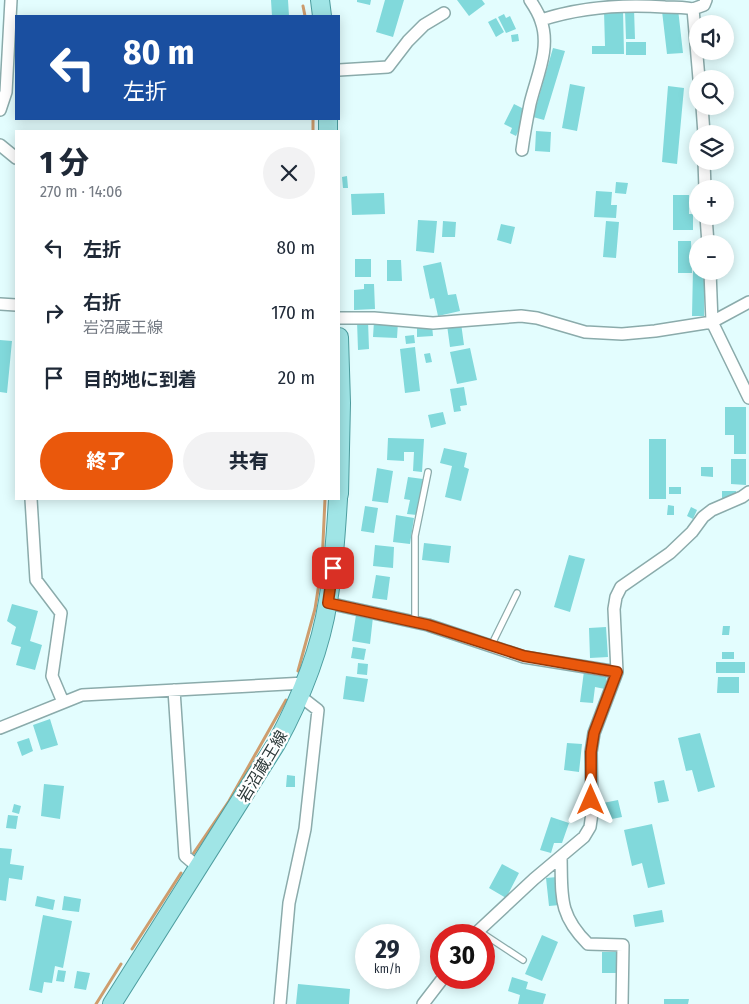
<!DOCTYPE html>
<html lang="ja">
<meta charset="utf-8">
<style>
:root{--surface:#fff;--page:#f2f2f3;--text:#1f2937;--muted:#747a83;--accent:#ea580c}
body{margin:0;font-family:"Fira Sans Condensed","Noto Sans JP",sans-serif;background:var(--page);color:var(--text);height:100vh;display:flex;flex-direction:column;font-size:19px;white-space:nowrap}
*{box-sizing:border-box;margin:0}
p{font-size:16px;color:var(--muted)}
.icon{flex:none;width:28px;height:28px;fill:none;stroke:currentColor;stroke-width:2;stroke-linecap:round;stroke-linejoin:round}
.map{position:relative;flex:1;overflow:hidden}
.details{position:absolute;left:15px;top:130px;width:325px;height:370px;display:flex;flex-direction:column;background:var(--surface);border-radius:0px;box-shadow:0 2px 12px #0003}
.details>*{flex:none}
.guide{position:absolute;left:15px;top:15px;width:325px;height:105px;border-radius:0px;box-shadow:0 2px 12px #0003;background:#1a4fa0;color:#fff;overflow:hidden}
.fabs{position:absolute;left:689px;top:15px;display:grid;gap:10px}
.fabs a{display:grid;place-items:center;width:45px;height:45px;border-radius:50%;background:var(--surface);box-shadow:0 2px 12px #0003;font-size:25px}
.speed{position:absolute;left:355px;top:924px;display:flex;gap:10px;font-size:25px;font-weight:700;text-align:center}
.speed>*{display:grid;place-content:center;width:65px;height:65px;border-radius:50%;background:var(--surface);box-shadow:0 2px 12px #0003;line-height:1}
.speed small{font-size:12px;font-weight:400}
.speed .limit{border:8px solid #d22;background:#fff;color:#111}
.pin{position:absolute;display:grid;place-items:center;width:42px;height:42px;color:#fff;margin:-21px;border-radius:10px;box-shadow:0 2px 8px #0006}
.me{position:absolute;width:55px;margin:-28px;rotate:0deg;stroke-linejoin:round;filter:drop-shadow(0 0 4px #0008)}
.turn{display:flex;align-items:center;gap:18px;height:105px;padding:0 25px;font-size:22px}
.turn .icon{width:65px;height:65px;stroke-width:2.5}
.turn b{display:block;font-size:35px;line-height:42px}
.round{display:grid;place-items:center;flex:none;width:52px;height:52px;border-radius:26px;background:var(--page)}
.headline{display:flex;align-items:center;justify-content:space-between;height:85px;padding:0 25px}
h1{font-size:30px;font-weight:800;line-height:38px}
.cta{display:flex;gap:10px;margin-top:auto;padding:10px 25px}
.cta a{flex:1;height:58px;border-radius:30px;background:var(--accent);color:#fff;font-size:20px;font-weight:800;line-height:58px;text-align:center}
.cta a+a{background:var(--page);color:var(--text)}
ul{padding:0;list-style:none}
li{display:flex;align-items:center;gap:15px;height:65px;padding:0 25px}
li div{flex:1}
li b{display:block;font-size:19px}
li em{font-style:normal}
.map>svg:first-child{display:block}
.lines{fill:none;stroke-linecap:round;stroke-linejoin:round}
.stream{stroke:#ce9d6e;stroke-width:3}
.building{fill:#81d9db}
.lane-casing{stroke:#8babab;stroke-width:8}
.street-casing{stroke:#8babab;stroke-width:14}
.primary-casing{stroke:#4d9d9f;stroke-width:20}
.lane{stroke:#fff;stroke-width:5.5}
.street{stroke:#fff;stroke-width:11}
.primary{stroke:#a0e5e6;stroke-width:18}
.route-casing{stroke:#983908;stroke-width:12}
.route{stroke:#ea580c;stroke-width:9}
.labels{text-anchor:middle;stroke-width:4.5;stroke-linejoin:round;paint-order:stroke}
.street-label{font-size:16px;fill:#2b3838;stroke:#fff}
</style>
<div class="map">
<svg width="749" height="1004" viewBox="0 0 749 1004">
<rect width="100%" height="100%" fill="#e3fdfe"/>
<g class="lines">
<path class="stream" d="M303,6L305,16
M313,119V131
M298,671L315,609L322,564L325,499
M193,854L229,801L286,700
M132,949L181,873
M96,1004L121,964"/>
</g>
<path class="building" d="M271,0H288L289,16H272Z
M357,0H371L370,5L357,2Z
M385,0H404L393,37L376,32Z
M457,0H482L485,4L469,16Z
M634,9L635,39H626L625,10Z
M678,9L683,53L667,54L662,11Z
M604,11H623L624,54H592V46H605Z
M504,14L506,18L510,16L516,29L506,33L498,17Z
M496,18L504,32L496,37L488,22Z
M518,34L519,41L512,42L511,35Z
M626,42H646V55H626Z
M553,48L565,51L544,120L533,117Z
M570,84L585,87L577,131L562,128Z
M668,86L684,88L677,164L662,162Z
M514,104L528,111L516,136L510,133L512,128L504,124Z
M536,131L551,132L550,152L535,151Z
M347,176L348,188H343L342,177Z
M616,182L628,183L626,194L615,193Z
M596,191L612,192L611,205H617L616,218L594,217Z
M384,193L385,214L352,215L351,194Z
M673,195H689V214H693V230H673Z
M418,220L437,221L434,253L416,251Z
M443,221L456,222L455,237H442Z
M606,221L619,222L616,258L603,257Z
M501,224L515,227L511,244L497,240Z
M678,241H691L692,273H678Z
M355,259H371V277H355Z
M387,260H401L402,281H387Z
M441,262L448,295L456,294L460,311L438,316L434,298L430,299L423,266Z
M693,269H698V271H705L704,316H692Z
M364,284H374L375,309L354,310V290L364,289Z
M357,321H368L369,349L358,350Z
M374,321L398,322L397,338L373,337Z
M461,323L464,345L450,347L447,325Z
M432,325L433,336L417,337V326Z
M414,335L415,343L406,344L405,336Z
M0,340L12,341L7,393L0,392Z
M415,347L420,391L405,393L400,349Z
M470,348L477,380L457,384L450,352Z
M430,353L432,362L426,363L424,354Z
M464,387L467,405L460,406L461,411L454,412L450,389Z
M725,407H746V454H734V435H725Z
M443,412L446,424L431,428L428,415Z
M388,438L424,439L422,472L413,471L414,452H404V461L387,460Z
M649,439H666V499H649Z
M444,448L467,453L464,467L469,469L461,501L445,497L452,466L440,463Z
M731,459H746V485L731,484Z
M701,467H713V477L701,476Z
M377,468L393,471L388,503L372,501Z
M408,477L423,479L417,515L407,514L410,500L404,499Z
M669,487H681V494H669Z
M722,491H736V498H722Z
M668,505L674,506V515H667Z
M365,506L378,508L374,533L361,531Z
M691,507L697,510L693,519L687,516Z
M396,515L414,518L410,544L393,542Z
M424,543L451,546L449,563L422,560Z
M375,545L394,547L393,568L373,566Z
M569,555L585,559L570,612L554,607Z
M376,575L390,577L387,600L372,598Z
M12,604L38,611L30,641L42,645L35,670L16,665L21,647L11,644L16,627L7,621Z
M356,615L373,617L370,644L352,641Z
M723,626H730L729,635H722Z
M606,627L608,657L590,658L589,628Z
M353,647L366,649L364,660L351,658Z
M722,652H734V659H722Z
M716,662H745V673H716Z
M358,663L368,664L367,675L357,674Z
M584,671L607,674L605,689L595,687L593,703L580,702Z
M346,676L368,679L364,702L343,699Z
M718,677H739V693H717Z
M50,719L58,745L41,750L33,725Z
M700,733L715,787L698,792L692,770L686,771L678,738Z
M29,738L33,751L22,756L17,742Z
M567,743L582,744L579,772L564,770Z
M287,775L295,776V787H286Z
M664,780L669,801L658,803L654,782Z
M44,784L64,786L60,819L41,816Z
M618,800L622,817L607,820L603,803Z
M14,804L21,806L19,814L12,812Z
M8,815L18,816L16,829L6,828Z
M551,817L569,823L562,843H554L551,853L540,850Z
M652,824L665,884L648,888L642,863L632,866L624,830Z
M0,848L12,849L10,864L24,866L22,880L9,878L6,901L0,900Z
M502,864L519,873L506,898L489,888Z
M557,877L560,905L549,906L546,878Z
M37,896L55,900L53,910L35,906Z
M64,896L81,899L79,912L62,910Z
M662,910L664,922L635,927L633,915Z
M43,915L72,921L63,968L55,966L52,983L44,982L42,993L29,990Z
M542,935L558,942L542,981L525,974Z
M602,952H618V973H602Z
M58,970L66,971L64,982L56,981Z
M77,971L90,973L86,990L74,988Z
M512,977L528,982L526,989L546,994L543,1004H518L520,995L508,991Z
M298,984L350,989L349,1004H296Z
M664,999H689L688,1004H664Z"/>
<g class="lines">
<defs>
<path id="lane" d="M415,622V536L428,472
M491,646L517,593
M479,931L523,960"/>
<path id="street" d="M541,20C581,7 623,4 665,7C674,7 684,7 693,9
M339,70L388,67L408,41L424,25L444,13
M699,79L693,9L704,5L706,0
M702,106L704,134
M0,110L6,92L11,0
M0,145L16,158
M522,150C524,135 527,119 530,104C536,78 551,48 541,21C539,14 534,6 530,0
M704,161L705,189
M706,216L708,244
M710,271L712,322L749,398
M0,304L16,305
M339,318H374L433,323L521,316L537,318L585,332L622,334L655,331L712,322L749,302
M31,499L36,580L61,613L52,676L63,702
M328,603L428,625L524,657L617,672
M174,690L185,856L199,868
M0,728L82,695L305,683
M561,857C562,896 558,914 588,944L623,945L622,1004
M474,935L534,879L584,837L590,827L592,813L591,752L594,733L617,672L614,609L616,597L621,587L670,553L692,532L703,517L712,510L742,497L749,492
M280,1004L289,903L305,829L318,710L300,696
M423,1004L443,978"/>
<path id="primary" d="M320,0L322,16
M328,119V131
M339,337L341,403L339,494
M112,1004L276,744C300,700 320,652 328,601C334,567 336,533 338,499"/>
</defs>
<use href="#lane" class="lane-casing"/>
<use href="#street" class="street-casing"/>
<use href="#primary" class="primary-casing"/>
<use href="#lane" class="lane"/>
<use href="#street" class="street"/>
<use href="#primary" class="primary"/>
</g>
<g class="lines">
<defs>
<path id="route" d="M333,568L328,603L428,625L524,656L617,672L594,733L591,752V800"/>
</defs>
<use href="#route" class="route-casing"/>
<use href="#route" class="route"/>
</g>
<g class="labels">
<g class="street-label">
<text transform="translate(262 766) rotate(-59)" y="6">岩沼蔵王線</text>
</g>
</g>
</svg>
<div class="fabs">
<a><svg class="icon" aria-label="sound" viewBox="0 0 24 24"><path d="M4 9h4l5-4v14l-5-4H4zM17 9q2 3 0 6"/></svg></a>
<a><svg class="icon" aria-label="search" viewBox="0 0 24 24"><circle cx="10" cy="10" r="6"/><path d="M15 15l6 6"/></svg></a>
<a><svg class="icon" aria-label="layers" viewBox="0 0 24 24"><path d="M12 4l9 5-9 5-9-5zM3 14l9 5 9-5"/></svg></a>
<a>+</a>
<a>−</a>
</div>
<div class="speed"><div>29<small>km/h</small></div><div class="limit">30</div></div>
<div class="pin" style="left:333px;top:568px;background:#d93025"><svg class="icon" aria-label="arrive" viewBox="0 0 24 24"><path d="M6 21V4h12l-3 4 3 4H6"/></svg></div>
<svg class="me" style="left:591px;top:800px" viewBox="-20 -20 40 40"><path d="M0-17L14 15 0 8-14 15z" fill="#ea580c" stroke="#fff" stroke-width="4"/></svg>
<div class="guide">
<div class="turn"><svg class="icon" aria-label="left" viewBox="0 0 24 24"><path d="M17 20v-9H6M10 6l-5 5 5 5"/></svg><div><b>80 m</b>左折</div></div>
</div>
<section class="details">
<div class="headline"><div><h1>1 分</h1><p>270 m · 14:06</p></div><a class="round"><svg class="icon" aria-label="close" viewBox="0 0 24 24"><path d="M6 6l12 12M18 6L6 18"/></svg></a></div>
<ul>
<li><svg class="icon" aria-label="left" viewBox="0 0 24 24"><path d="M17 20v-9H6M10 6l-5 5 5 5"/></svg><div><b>左折</b></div><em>80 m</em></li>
<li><svg class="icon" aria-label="right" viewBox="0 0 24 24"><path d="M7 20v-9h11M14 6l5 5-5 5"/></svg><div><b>右折</b><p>岩沼蔵王線</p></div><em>170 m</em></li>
<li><svg class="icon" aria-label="arrive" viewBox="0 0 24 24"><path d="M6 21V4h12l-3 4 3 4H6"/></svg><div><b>目的地に到着</b></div><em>20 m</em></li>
</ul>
<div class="cta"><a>終了</a><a>共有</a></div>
</section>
</div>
